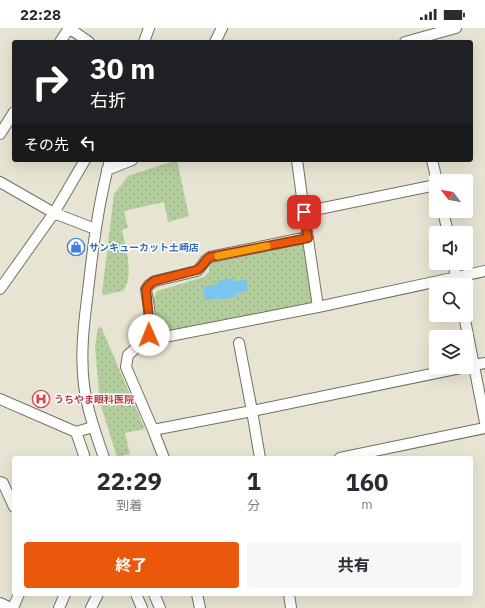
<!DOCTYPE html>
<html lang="ja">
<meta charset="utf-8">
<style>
:root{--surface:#fff;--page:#f7f7f7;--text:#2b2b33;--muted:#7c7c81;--accent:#ea580c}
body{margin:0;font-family:"IBM Plex Sans","Noto Sans JP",sans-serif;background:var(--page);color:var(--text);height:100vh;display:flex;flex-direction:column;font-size:15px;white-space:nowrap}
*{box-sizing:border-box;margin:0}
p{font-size:13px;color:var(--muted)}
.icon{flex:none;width:22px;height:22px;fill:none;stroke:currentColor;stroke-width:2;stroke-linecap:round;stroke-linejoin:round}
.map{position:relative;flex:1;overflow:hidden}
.details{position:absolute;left:12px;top:428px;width:461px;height:140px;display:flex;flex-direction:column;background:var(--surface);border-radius:4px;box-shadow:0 4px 16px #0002}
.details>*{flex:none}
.guide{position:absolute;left:12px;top:12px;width:461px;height:122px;border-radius:4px;box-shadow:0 4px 16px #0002;background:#202124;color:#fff;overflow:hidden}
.needle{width:26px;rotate:301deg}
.fabs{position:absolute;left:429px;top:146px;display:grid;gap:8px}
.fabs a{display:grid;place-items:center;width:44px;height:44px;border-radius:4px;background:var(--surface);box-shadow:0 4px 16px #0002;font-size:20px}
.pin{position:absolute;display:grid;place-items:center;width:34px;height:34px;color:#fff;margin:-17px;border-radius:8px;box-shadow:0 2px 6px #0006}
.me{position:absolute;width:44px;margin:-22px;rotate:359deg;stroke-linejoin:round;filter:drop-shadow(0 0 3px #0008)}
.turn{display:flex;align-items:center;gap:14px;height:84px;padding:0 12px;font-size:18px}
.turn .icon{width:52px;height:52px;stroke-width:2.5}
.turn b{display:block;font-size:28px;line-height:34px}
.then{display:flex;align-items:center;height:38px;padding:0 12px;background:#0003;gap:8px;font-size:15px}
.eta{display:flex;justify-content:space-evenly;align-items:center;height:68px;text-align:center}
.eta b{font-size:24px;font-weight:700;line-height:28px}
.cta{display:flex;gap:8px;margin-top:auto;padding:8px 12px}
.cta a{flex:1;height:46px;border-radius:4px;background:var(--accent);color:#fff;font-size:16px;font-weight:700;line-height:46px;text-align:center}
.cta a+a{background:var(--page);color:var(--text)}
.status{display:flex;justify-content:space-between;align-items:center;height:28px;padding:0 20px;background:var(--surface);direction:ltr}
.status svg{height:11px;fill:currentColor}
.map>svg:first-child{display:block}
.grass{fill:url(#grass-dots);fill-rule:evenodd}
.water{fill:#7ac4f0}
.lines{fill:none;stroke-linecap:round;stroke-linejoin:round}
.minor-casing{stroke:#747162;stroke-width:12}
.minor{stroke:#fff;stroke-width:10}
.route-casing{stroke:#983908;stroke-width:10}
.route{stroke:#ea580c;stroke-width:7}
.slow{stroke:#f59e0b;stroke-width:7}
.labels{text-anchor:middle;stroke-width:3;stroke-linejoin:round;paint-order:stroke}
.shop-label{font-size:10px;font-weight:bold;fill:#366cbe;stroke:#fff;text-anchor:start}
.health-label{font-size:10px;font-weight:bold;fill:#be3a42;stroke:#fff;text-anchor:start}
</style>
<div class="status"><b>22:28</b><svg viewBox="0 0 49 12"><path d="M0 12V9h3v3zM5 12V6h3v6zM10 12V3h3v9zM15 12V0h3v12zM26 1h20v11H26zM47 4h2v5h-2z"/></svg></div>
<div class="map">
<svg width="485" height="580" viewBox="0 0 485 580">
<defs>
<pattern id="grass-dots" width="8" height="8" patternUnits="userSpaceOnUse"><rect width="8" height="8" fill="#b4cd9d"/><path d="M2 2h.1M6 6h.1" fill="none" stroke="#9ab087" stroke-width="1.8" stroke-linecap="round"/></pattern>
</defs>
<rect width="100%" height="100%" fill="#e8e4d3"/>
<path class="grass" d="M177,132L189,188L168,194L164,174L124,183L128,200L122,202C125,220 135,246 123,263L103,267L102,265L114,166L128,148Z
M305,215L313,273L310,277L160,306L153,270L157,263L204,249L209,244V234ZM233,251L237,269L220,272L217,254Z
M99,298L102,301L145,401L125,405L130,426L117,429L100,375L95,319L98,300Z"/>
<path class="water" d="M233,250L234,254L246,251L248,263L236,265L237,269L220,272V270L205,272L203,259L217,257V253Z"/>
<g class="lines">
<defs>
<path id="minor" d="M69,0L89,14
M60,14L69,0
M144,14L149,0
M215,14L222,0
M405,14L456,0
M0,106L14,84
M297,132L304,184
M432,132L437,153
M107,142L132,132
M0,154L54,185L95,201
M443,183L448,205
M453,235L458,257
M0,261L54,185L85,132
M318,279L304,184L436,157
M464,287L485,394
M144,313C155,299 148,278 146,261L149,257L155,253L197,243C203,238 204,232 210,229L308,209
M0,371L76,404
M154,404L126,339L128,327L144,313L318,279L485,243
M83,430L84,427L76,404L93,399
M104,430C96,406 87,382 84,357C80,326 84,294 88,263C93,219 98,176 110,132
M164,430L153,402L252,383L239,315
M260,430L252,383L485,335
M340,430L485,400
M0,454L3,455L14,479
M136,566L142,580
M154,566L160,580
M197,566L200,580
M289,566L291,580
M0,575L11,580
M13,580L19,566
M59,580L65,566
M91,580L98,566"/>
</defs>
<use href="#minor" class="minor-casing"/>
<use href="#minor" class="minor"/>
</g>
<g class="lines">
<defs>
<path id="route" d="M149,307L150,300L146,261L149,257L154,253L197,242C203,239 204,233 210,229L308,210L304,184"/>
</defs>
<use href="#route" class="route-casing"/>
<use href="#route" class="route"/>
<path class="slow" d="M218,228L267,218"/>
</g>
<defs>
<symbol id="shop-ring" viewBox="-11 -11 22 22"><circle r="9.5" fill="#fff" stroke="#3f7fe0" stroke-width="1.5"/><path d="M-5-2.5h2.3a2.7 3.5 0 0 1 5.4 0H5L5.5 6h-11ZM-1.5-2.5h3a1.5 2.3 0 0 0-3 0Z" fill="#3f7fe0"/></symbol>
<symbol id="hospital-ring" viewBox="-11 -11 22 22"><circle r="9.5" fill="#fff" stroke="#e0444e" stroke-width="1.5"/><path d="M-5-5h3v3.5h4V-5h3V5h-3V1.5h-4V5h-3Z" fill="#e0444e"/></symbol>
</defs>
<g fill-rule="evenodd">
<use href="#shop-ring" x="66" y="209" width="20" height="20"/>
<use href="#hospital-ring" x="31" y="361" width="20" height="20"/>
</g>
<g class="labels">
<g class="shop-label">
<text x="89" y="223">サンキューカット土崎店</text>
</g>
<g class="health-label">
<text x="54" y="375">うちやま眼科医院</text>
</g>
</g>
</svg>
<div class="fabs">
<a><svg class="needle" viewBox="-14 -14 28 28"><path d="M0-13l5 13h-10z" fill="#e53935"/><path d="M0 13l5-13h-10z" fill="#7c7c81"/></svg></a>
<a><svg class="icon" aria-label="sound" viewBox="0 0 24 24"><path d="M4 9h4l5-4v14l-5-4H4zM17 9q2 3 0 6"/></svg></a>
<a><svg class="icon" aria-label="search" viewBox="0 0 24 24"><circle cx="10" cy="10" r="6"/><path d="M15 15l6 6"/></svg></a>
<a><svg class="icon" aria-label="layers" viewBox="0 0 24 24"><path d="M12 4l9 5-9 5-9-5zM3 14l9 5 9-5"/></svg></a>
</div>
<div class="pin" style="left:304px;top:184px;background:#d93025"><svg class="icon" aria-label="arrive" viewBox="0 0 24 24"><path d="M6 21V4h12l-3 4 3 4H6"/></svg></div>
<svg class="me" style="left:149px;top:307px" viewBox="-20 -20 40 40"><circle r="19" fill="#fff"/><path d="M0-13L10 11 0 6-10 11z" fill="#ea580c"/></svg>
<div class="guide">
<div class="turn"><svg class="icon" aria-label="right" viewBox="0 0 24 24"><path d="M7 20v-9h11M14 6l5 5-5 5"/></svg><div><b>30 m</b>右折</div></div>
<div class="then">その先<svg class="icon" aria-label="left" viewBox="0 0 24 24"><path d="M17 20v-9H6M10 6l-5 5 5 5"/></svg></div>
</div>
<section class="details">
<div class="eta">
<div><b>22:29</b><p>到着</p></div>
<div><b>1</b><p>分</p></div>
<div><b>160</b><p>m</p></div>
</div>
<div class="cta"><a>終了</a><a>共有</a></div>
</section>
</div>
